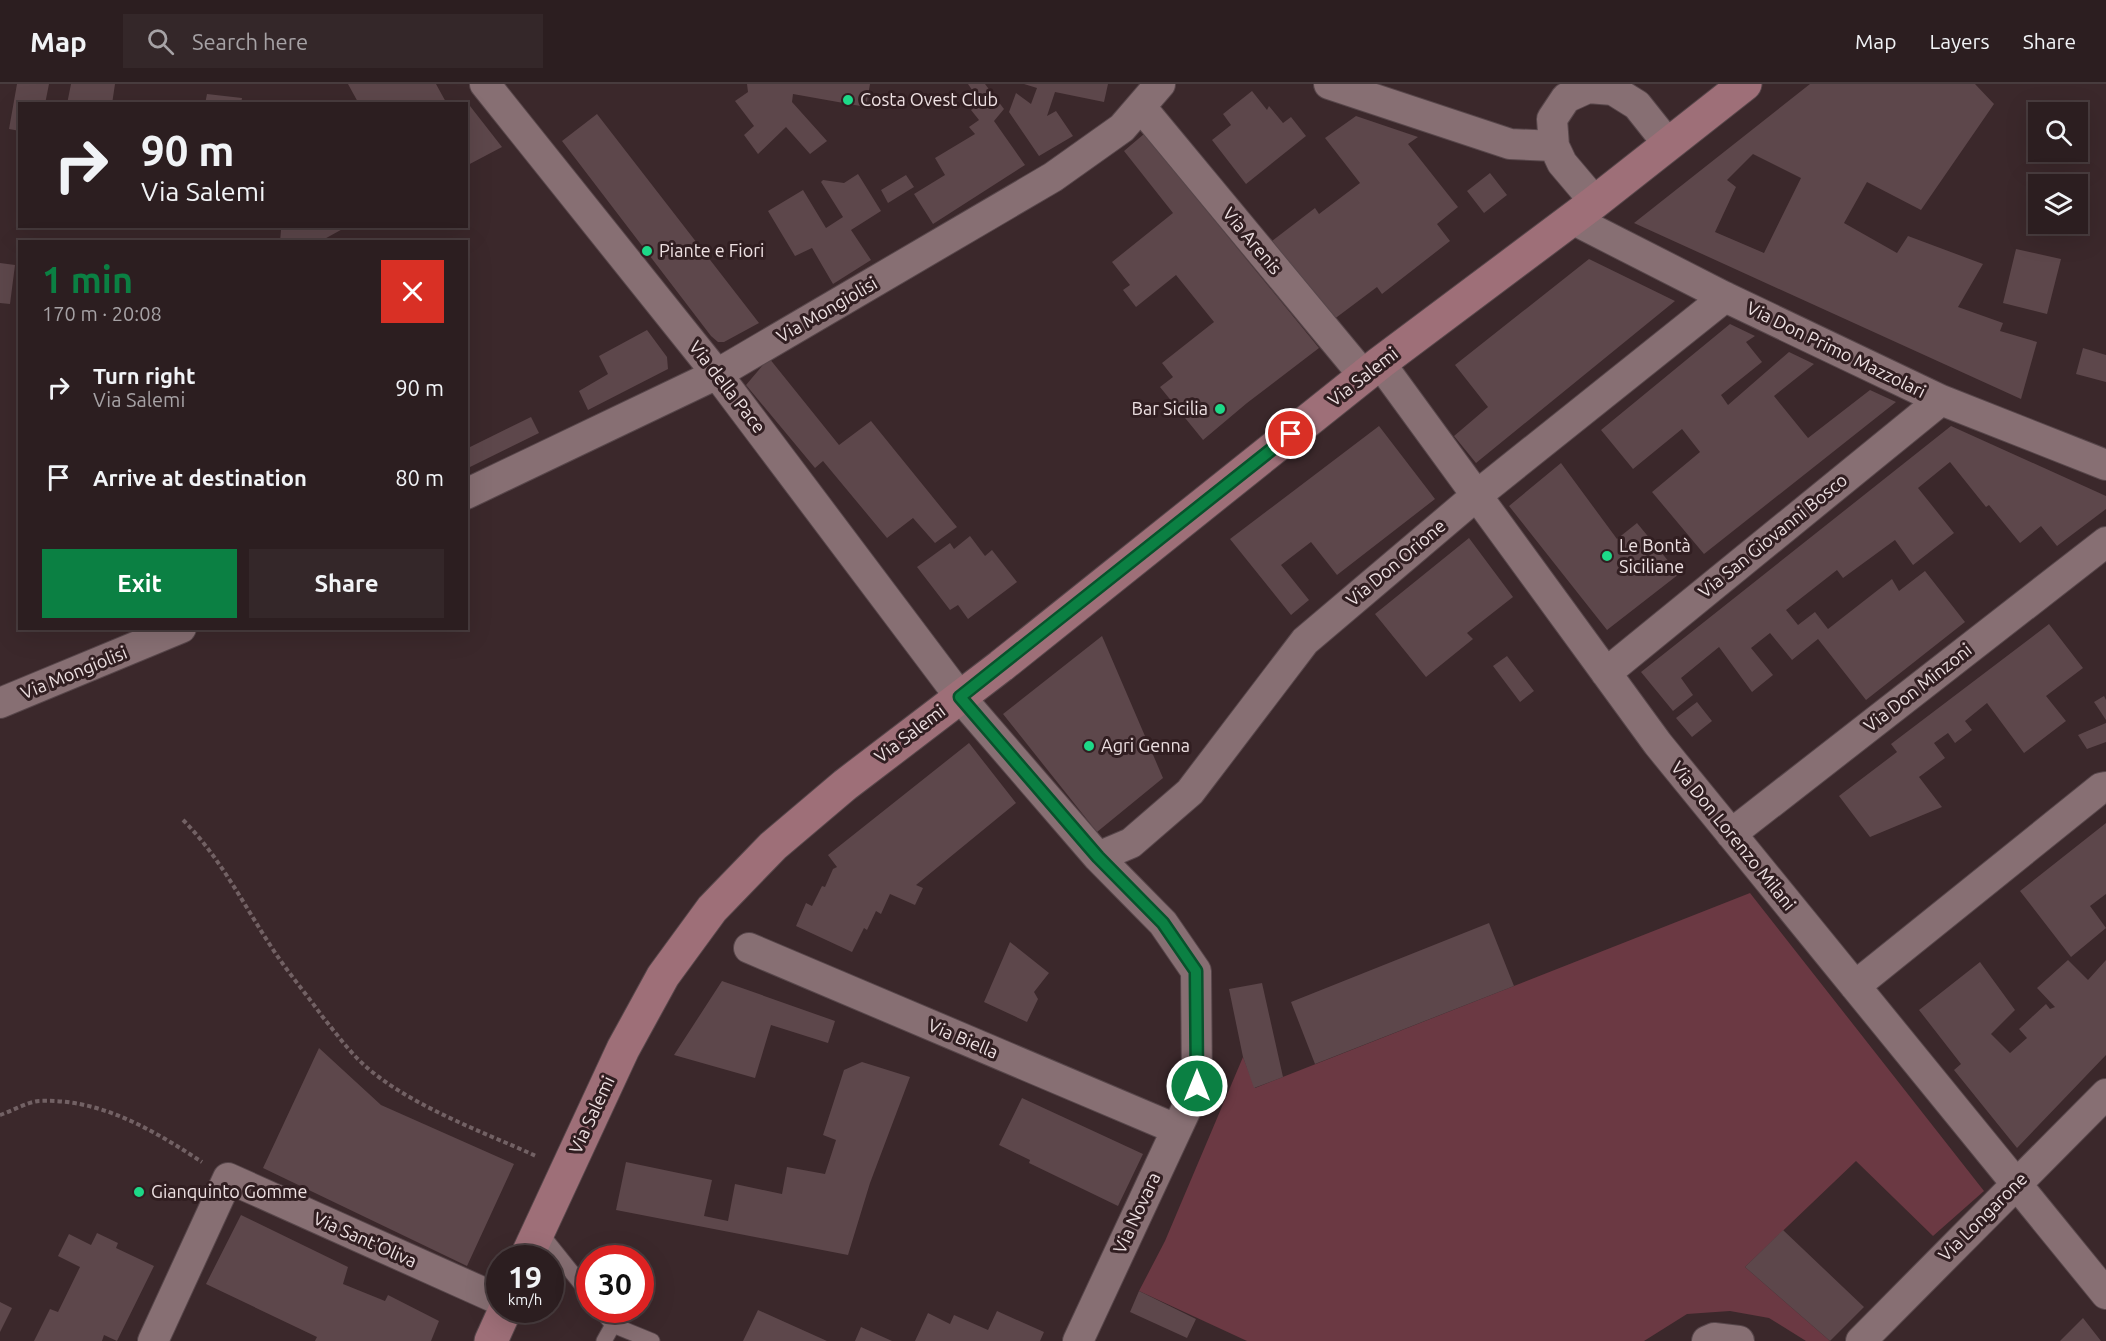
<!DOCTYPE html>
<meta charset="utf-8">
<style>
:root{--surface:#2c1e20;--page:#342729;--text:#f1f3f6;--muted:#a6a2a5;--line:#483c3e;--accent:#0b8043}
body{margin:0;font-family:Ubuntu,sans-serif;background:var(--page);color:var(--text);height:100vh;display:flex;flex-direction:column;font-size:22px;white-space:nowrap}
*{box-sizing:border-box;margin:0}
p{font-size:20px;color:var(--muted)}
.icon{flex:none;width:33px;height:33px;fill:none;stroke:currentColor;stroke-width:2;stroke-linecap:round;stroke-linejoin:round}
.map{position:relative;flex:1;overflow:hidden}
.side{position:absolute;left:18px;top:156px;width:450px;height:390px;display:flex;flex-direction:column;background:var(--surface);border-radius:0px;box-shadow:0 6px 24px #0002,0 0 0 2px var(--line)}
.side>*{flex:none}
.top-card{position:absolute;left:18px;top:18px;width:450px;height:126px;border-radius:0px;box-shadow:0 6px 24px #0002,0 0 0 2px var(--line);background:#2c1e20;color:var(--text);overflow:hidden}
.controls{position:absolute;left:2028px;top:18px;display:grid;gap:12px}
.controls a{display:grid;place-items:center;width:60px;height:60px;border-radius:0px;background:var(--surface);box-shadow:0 6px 24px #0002,0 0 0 2px var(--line);font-size:30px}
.speed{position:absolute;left:486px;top:1161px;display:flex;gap:12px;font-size:30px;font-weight:700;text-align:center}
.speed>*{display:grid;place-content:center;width:78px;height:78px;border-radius:50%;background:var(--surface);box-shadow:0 6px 24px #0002,0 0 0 2px var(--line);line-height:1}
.speed small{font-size:15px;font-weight:400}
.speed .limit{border:9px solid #d22;background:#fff;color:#111}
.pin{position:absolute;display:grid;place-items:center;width:51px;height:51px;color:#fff;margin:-26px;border:3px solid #fff;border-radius:50%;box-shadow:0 2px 6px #0007}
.me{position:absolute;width:66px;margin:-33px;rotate:0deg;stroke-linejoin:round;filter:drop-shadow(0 0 4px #0008)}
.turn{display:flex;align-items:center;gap:21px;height:126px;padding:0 24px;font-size:27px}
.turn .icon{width:78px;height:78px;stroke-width:2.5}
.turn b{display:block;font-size:42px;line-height:51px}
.round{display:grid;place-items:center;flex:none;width:63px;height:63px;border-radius:0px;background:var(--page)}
.headline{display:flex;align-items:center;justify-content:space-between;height:102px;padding:0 24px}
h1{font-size:36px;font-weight:600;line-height:45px;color:var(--accent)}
.cta{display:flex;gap:12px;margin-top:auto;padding:12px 24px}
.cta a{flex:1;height:69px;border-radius:0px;background:var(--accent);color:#fff;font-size:24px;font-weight:600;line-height:69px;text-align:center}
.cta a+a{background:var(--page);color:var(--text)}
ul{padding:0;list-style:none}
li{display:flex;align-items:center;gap:18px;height:90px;padding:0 24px}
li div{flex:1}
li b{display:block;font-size:22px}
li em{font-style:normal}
header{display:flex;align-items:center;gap:36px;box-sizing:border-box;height:84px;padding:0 30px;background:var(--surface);border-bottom:2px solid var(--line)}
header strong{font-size:28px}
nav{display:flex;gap:33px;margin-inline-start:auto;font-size:21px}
.search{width:420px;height:54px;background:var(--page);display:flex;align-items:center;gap:15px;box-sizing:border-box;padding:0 21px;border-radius:0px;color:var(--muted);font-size:22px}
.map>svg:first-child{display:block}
.green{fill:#6b3943}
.building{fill:#5d474b;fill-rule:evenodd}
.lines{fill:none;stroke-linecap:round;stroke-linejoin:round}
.service-casing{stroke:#57464a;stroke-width:17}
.minor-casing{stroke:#57464a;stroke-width:32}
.secondary-casing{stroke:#57464a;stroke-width:35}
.path{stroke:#726164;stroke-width:4;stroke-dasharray:4.5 3;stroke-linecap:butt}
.service{stroke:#876f73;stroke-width:15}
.minor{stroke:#876f73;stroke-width:30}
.secondary{stroke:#9e6f78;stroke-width:33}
.route-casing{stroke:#07532c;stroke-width:15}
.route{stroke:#0b8043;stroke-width:10}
.poi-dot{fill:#1dd988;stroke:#311e21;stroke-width:2}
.labels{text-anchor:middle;stroke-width:6;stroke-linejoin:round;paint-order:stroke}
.poi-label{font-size:18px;fill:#ede0e2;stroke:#311e21;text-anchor:start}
.street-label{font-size:18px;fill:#ede0e2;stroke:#311e21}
</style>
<header>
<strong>Map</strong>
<div class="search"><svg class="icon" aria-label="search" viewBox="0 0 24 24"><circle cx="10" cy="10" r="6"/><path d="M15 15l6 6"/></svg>Search here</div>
<nav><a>Map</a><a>Layers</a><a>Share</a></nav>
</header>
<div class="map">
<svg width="2106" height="1257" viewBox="0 0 2106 1257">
<rect width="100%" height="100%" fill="#3b282b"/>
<path class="green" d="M1750,809L1984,1107L1933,1152L1856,1077L1745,1183L1830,1257H1806L1769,1234L1730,1227L1687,1230L1644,1257H1247L1139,1207L1165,1157L1243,973L1255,1004Z"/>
<path class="building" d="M17,0H49L45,20H20V47L9,45Z
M71,0H115L112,20H67Z
M348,0H436L447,20H359Z
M747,0H870L866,23L793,10L792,18L827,57L810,70L786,43L758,70L744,51L754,42L735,17L748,8Z
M968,0H985L1004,25L994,37L1025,81L933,140L914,110L945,91L935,74L975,50L969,43L979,36L971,26L981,19Z
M1024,0H1108L1104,18L1055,8L1047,32L1056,27L1073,52L1039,72L1009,28L1016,9L1031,20L1037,4Z
M1810,0H1975L1994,20L1921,126L1867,98L1844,139L1897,169L1908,152L1983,180L1958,223L2003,239L2000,247L2037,258L2021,315L1634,139ZM1753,70L1801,94L1764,169L1715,148L1736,103L1727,96Z
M1252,7L1267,26L1269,22L1283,39L1291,33L1306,52L1246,100L1212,56L1231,41L1223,30Z
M207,10L242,14L241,20H205Z
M470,22L502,63L466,82V24Z
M597,30L759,239L724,258H718L711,252L562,57Z
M1356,32L1418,53L1408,60L1458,123L1437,140L1450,157L1382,210L1377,203L1333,236L1272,157L1315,124L1319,130L1360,99L1325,54Z
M1144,50L1319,264L1247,319L1203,356L1160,303L1173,293L1162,279L1214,238L1176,191L1136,223L1123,206L1130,201L1112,178L1173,129L1124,67Z
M1490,89L1507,111L1484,129L1467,107Z
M858,90L881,127L851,146L871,176L833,200L812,164L795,172L768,127L803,106L826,144L843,133L821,98L823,96L844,99Z
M906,91L914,103L888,119L881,106Z
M288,142H348L319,158H280L281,146Z
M2016,165L2061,175L2047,230L2003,219Z
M1589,175L1675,217L1476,379L1454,352L1488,323L1455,281Z
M0,179L15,181L10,220L0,219Z
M1730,240L1755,252L1746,258L1762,278L1721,311L1728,321L1789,268L1814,280L1774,312L1808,354L1870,306L1896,318L1704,470L1652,408L1700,368L1682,345L1633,385L1601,346Z
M647,246L667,273L668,285L588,326L579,307L608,290L599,272Z
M2083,264L2106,271V298L2076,290Z
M769,274L839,361L871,337L957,443L935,459L913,434L887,454L823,377L815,384L746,301Z
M531,333L539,349L470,383L466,376V365Z
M1379,342L1435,415L1337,491L1311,458L1281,481L1309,516L1291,531L1230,455Z
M1951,342L2106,412V425L2057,462L2041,442L2020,459L1989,421L1986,423L1950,378L1918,404L1954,449L1913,481L1895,456L1843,494L1837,486L1786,526L1798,541L1815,528L1828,545L1892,495L1899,507L1925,487L1965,538L1866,616L1818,555L1792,576L1770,549L1751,564L1773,591L1752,608L1719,563L1681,594L1693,611L1673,627L1641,588Z
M1561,379L1617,455L1637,439L1679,490L1607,546L1509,422Z
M970,452L985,472L992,466L1017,498L968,535L958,521L950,526L917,483L950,459L954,465Z
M1469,454L1513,513L1467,549L1473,555L1426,593L1375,530Z
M2049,540L2083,584L2046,612L2066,637L2024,669L1987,619L1965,637L1972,646L1955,659L1948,649L1934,659L1945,674L1919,693L1942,723L1870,753L1839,712L1897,668L1891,660Z
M1102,552L1163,694L1097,748L1003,630Z
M1507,572L1534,607L1520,618L1493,582Z
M2104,612L2106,616V636L2094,618Z
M1697,618L1712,637L1692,653L1676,634Z
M2106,639V658L2087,665L2078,651Z
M969,659L1016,719L916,801L923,804L915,821L890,810L881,830L876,827L867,846L864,844L852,868L796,842L806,819L812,822L822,802L825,803L833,785L837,783L828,771Z
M2106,739V810L2090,822L2106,844L2071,873L2020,807Z
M1489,839L1514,902L1315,980L1291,918Z
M1010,858L1049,889L1034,908L1038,915L1027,938L984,918Z
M2068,876L2088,896L2106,876V971L2017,1064L1954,986L1961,980L1919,926L1980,878L2015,926L1991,950L2010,969L2027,954L2019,945L2046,920L2050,925L2055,923L2037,904Z
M722,897L835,937L828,959L771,941L755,994L674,971Z
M1262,899L1283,993L1254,1004L1243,973L1229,905Z
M319,964L381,1021L514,1080L467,1182L263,1084Z
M862,978L910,993L870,1099L848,1171L616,1126L626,1078L712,1096L704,1132L728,1137L735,1100L782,1110L787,1083L825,1090L836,1056L823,1051L844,986Z
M1022,1014L1143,1070L1118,1122L1029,1079L1030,1076L999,1061Z
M241,1131L348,1183L343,1200L385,1217L388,1211L439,1237L431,1257H315L317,1253L206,1200Z
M1783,1146L1864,1223L1830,1257L1745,1183Z
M97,1149L118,1159L116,1164L154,1182L117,1257L104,1251L102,1257H34L50,1225L58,1228L80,1183L58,1172L69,1150L91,1161Z
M1139,1207L1196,1235L1187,1254L1130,1228Z
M0,1218L12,1224L0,1248Z
M758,1226L827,1257H743Z
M997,1227L1044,1248L1040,1257H915L928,1229L950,1240L954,1231L988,1246Z
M2083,1234L2101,1257H2060Z
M861,1243L892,1257H855Z"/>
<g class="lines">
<defs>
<path id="service" d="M538,1146L590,1211
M601,1226L613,1241L652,1257
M604,1257L613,1241"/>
<path id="minor" d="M485,0L717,290L960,613L1098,773L1163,839L1196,887L1197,1002L1078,1257
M1329,0L1510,60L1554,62
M1141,23L1364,292
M1595,118L1562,79L1554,62L1552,35L1566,14L1588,4L1613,6L1637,21L1668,60
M1572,135L1725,213L1941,316L2106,381
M1380,279L1658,660L2106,1210
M466,410L717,290L1053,93L1122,44L1160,0
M1606,589L1941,316
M0,619L181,544
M1731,750L2106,458
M1098,773L1131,759L1190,708L1305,557L1476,412L1725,213
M749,864L1176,1045
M1855,902L2101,704L2106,703
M153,1257L228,1094L500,1216
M1707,1257L1714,1254L1739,1257
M1861,1257L2106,1010"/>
<path id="secondary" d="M526,1174L623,965L663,892L712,825L773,762L845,701L1001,582L1380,279L1595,118L1745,0
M491,1257L505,1226"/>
</defs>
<use href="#service" class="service-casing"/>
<use href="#minor" class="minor-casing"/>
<use href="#secondary" class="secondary-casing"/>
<path class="path" d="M183,736C222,775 245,824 276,870C290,891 307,911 322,932C335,948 348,966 363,980C408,1021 481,1047 536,1072
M0,1031C12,1027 27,1018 39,1017C100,1014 153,1046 202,1078"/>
<use href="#service" class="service"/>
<use href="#minor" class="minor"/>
<use href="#secondary" class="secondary"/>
</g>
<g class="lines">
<defs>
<path id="route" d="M1197,1002L1196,887L1163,839L1098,773L960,613L1291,350"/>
</defs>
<use href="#route" class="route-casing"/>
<use href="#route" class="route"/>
</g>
<g class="poi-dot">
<circle cx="848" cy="16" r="6"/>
<circle cx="647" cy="167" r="6"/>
<circle cx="1220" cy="325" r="6"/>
<circle cx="1607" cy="472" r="6"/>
<circle cx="1089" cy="662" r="6"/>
<circle cx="139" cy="1108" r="6"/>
</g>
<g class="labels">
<g class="poi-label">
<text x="860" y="22">Costa Ovest Club</text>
<text x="659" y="173">Piante e Fiori</text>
<text x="1208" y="331" text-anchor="end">Bar Sicilia</text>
<text x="1619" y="468">Le Bontà<tspan x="1619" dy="21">Siciliane</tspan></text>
<text x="1101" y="668">Agri Genna</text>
<text x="151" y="1114">Gianquinto Gomme</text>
</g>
<g class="street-label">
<text transform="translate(1252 157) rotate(50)" y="6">Via Arenis</text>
<text transform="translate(827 226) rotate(-30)" y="6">Via Mongiolisi</text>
<text transform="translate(1836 266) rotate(26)" y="6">Via Don Primo Mazzolari</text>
<text transform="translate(1363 293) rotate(-38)" y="6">Via Salemi</text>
<text transform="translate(727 303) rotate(52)" y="6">Via della Pace</text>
<text transform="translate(1773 452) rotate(-39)" y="6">Via San Giovanni Bosco</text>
<text transform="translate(1396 479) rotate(-40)" y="6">Via Don Orione</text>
<text transform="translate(74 589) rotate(-22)" y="6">Via Mongiolisi</text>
<text transform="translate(1918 604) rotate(-38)" y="6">Via Don Minzoni</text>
<text transform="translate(910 650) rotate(-37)" y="6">Via Salemi</text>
<text transform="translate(1733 752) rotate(51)" y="6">Via Don Lorenzo Milani</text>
<text transform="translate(963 955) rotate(23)" y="6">Via Biella</text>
<text transform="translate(592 1031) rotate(-65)" y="6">Via Salemi</text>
<text transform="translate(1137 1129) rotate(-65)" y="6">Via Novara</text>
<text transform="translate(1983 1133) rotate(-45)" y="6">Via Longarone</text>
<text transform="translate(365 1156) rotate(24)" y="6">Via Sant'Oliva</text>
</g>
</g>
</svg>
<div class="controls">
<a><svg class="icon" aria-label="search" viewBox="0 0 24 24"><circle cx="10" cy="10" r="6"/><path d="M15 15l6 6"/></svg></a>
<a><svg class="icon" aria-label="layers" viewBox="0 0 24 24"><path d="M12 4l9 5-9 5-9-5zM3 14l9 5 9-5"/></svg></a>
</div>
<div class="speed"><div>19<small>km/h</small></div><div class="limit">30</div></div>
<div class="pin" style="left:1291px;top:350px;background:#d93025"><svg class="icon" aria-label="arrive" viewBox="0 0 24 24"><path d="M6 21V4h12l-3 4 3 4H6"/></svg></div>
<svg class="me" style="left:1197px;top:1002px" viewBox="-20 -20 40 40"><circle r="17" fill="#0b8043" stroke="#fff" stroke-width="3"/><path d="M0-11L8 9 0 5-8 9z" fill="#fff"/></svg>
<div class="top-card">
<div class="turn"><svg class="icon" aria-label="right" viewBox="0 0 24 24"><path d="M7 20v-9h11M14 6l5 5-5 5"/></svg><div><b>90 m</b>Via Salemi</div></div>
</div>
<section class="side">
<div class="headline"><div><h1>1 min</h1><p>170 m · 20:08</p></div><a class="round" style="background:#d93025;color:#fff"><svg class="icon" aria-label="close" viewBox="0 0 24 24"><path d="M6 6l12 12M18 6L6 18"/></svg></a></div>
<ul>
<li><svg class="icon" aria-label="right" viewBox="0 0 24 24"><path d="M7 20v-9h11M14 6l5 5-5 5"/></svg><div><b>Turn right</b><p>Via Salemi</p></div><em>90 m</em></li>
<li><svg class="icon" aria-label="arrive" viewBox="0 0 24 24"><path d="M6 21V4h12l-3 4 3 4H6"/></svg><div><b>Arrive at destination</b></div><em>80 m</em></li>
</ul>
<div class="cta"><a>Exit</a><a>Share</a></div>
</section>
</div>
